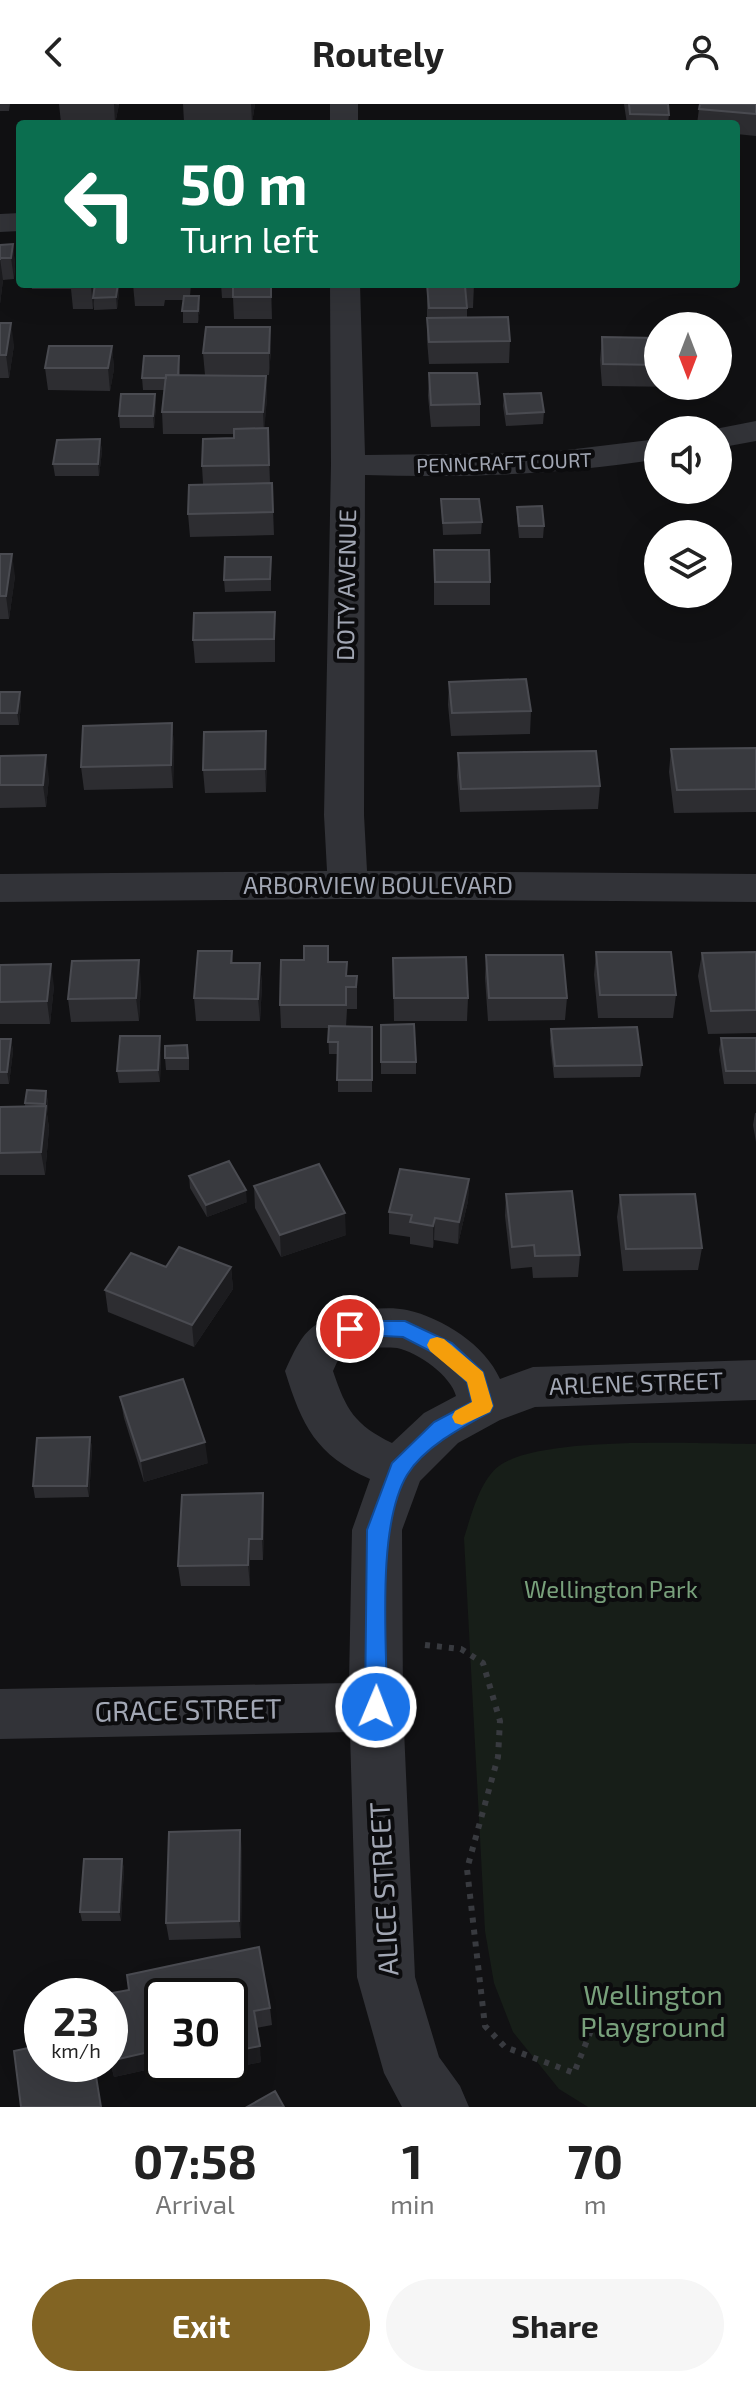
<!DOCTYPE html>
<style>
:root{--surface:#fff;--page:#f6f6f6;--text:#222;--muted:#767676;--accent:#826423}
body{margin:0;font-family:"Exo 2",sans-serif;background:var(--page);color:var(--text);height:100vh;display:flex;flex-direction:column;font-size:30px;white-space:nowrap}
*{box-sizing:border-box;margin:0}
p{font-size:26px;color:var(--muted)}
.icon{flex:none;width:44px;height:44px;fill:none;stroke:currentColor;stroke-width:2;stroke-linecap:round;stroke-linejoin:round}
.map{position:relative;height:2003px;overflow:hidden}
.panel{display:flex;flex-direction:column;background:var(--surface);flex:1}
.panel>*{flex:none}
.banner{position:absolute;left:16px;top:16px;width:724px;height:168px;border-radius:8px;box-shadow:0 8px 32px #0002;background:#0b6e4f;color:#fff;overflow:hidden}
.needle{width:52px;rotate:180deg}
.tools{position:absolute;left:644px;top:208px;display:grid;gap:16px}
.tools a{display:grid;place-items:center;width:88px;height:88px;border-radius:50%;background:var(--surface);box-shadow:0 8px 32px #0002;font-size:40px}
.speed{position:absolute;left:24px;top:1874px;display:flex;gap:16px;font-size:40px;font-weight:700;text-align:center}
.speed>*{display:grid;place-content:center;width:104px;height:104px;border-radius:50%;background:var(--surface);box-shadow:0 8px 32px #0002;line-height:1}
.speed small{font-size:20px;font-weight:400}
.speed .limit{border:4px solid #111;border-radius:12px;background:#fff;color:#111}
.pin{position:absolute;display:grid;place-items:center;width:68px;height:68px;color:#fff;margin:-34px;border:4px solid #fff;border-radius:50%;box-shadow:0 2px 8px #0007}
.me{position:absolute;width:88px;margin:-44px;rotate:1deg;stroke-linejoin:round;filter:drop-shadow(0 0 6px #0008)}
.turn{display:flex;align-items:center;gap:28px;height:168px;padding:0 32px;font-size:36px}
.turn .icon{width:104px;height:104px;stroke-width:2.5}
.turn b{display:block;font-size:56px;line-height:68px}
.eta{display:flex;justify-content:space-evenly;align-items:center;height:136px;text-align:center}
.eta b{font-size:48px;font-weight:700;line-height:56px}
.action{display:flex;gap:16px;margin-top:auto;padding:16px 32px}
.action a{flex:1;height:92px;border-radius:48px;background:var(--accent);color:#fff;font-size:32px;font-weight:700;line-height:92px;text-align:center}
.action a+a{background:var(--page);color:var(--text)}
header{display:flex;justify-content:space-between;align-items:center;height:104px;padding:0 32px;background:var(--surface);font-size:36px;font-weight:700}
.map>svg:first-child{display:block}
.green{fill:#171e18}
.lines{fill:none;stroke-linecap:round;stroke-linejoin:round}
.path{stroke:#383a3f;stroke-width:6;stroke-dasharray:5 7;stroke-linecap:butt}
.minor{fill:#323338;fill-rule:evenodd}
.wall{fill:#2d2d31}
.shaded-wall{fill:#1c1c1f}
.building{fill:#393a3f;stroke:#4a4b51;stroke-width:2}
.route{fill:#1a73e8;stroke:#114b97;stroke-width:2}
.slow{fill:#f59e0b}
.labels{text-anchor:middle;stroke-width:8;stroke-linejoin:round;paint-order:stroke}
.far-street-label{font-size:20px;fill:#a2a7b4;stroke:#0c0c0e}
.street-label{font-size:24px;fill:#a2a7b4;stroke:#0c0c0e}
.park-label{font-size:24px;fill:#78a07b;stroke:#0c0c0e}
.near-street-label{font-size:28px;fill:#a2a7b4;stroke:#0c0c0e}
.near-park-label{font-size:28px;fill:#78a07b;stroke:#0c0c0e}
</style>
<header><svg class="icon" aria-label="back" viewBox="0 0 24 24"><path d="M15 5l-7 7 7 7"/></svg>Routely<svg class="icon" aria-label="person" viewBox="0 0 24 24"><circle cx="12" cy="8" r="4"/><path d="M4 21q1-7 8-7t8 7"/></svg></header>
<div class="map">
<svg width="756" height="2003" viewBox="0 0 756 2003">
<rect width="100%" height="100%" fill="#111113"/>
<path class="green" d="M756,1340V2003H588L559,1985L513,1928L494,1879L485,1827L464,1434C471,1412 480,1376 499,1362C541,1331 699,1340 756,1340Z"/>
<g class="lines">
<path class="path" d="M425,1541L461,1545L483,1559L500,1617L498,1653L467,1765L485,1922L505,1943L574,1969L596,1914"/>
<path class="minor" d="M330,0H358V20H330Z
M20,109V127L0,128V110Z
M330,180H360L365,351L542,349L658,335V355C561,371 463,374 365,371L364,711L367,767L756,770V798L348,795L0,798V770L327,767L324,711L331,361Z
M756,317V337L718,344V326H710Z
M350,1206C368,1206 389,1202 407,1206C443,1214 485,1241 500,1275L533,1263L756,1256V1296L535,1303L500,1316L458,1339L420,1377L402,1426L403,1603L415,1873L439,1953L460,1982L469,2003H402L384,1969L357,1873L350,1628L0,1635V1585L349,1579L352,1426L370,1375C316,1351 302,1322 285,1267C303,1228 307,1220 350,1206ZM357,1244C370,1244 385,1243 397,1244C418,1248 451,1272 456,1292L424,1309L392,1339C355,1321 346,1306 333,1267L338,1256Z"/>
</g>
<path class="wall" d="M0,0H10L9,7H0Z
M59,0H119L115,20L61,19Z
M183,0H255L252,19L184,18Z
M624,0H668L669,11L668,20H627Z
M756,0V32L736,30V20H697L699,5Z
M13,140L15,162L14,175L3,176L0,200V141Z
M31,180H118L119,189L117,205L94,206V198L93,205H73L71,185H32Z
M133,180H191L190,192L200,204L198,219H183V196H165L164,202H135Z
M221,180H272V215H234L233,194H222Z
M427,180H474L473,204H467V214L510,237L509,259L429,260L427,236Z
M0,219L14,241L9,274H0Z
M602,233L658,234V282H682V283L602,282L600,256Z
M112,242L114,265L110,287L48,286L45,264Z
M271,245L269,271H205L203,249Z
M179,252L180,271L266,272L267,294L264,324H268L270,379H272L274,431L190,433L188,410L203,380L202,362L234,334V330H163L162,308L164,286H143L142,274Z
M429,269L480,300V322L431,323L428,292Z
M155,290L156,302L154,324H120L119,312Z
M504,290L544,308L543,320L506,322L503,302Z
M100,335L102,347L99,372H55L53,360Z
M441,395L482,418L481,430L443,431Z
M517,403L544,422L543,434H519L517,415Z
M434,446L490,478V501H434Z
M0,450L15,472L9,515H0Z
M271,453V487L225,488L224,476Z
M275,531V558L195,559L193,536Z
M449,578L531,607L530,630L451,632L448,601Z
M0,588H20L21,600L19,621H0Z
M172,619L174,642L173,684L84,686L81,663Z
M756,644V708L674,709L669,668L671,645Z
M458,649L600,682L598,705L460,708L457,672Z
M267,650L266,688L205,689L203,666Z
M0,652L49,674L46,703L0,704Z
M232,847L233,859H260L262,881L260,917H196L194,894Z
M596,848L676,891L673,914H598L594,871Z
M756,848V929L708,930L698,872L702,849Z
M486,851L567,894L565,916L488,917L485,874Z
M393,854L468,894L467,917H394Z
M329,858L347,872H357V905H347L346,923H372V988H338V950H329L328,924H281L280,901Z
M0,861L54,882L50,920H0Z
M141,879L139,917L71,918L68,895Z
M381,921L416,958V970H381Z
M551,925L642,961L640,973L554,974L550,937Z
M721,934H756V980H724L719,946Z
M0,935H11L13,947L9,980H0Z
M161,944L160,978L119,979L117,967Z
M189,953V966H166L165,954Z
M46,987L48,999L47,1010L49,1024L45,1071H0V1003L25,1002V999Z
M755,1009H756V1038L753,1021Z
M189,1072L247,1098L207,1113L190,1084Z
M469,1075L468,1097L458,1140L434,1136L433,1144L410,1140V1133L389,1130V1108Z
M254,1082L346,1131L281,1153L255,1104Z
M506,1090L580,1151L578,1173L533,1174L532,1163L511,1165L505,1112Z
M620,1091L702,1144L698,1166L623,1167L617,1113Z
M166,1163H231L233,1185L194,1243L108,1208L105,1186Z
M120,1293L208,1359L144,1378L124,1314Z
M90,1333L92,1344L89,1393L35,1394L33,1382Z
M263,1389L264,1410L263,1456H250V1482H181L178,1462Z
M242,1744L241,1834L169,1836L166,1819Z
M122,1755L124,1765L121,1817H82L80,1808Z
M259,1843L270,1904L272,1921L256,1924L261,1958L185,1974L182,1960H230V1892H162V1960H173L114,1973L110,1957V1892L101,1891L129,1886L127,1871Z"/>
<path class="shaded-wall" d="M114,0L119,1L115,20Z
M251,0H255L252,19Z
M13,140L15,162L14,175L11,154Z
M0,154L3,176L0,200Z
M91,180H96L93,205L91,183Z
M118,180L119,189L117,205L116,193Z
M271,180H272V215L271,193Z
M199,192L200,204L198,219V207Z
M11,219L14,241L9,274L6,251Z
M270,223L271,245L269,271V249Z
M112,242L114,265L110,287L108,264Z
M266,272L267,294L264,331L263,308Z
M155,290L156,302L154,324L153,312Z
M100,335L102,347L99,372L98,360Z
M12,450L15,472L9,515L6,492Z
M20,588L21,600L19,621L17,609Z
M172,619L174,642L173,684L171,661Z
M266,627L267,650L266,688L265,665Z
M46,651L49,674L46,703L43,681Z
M139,856L141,879L139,917L136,894Z
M260,859L262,881L260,917L258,895Z
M51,860L54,882L50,920L47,897Z
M160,932L161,944L160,978L158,966Z
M11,935L13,947L9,980L7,968Z
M46,987L48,999L47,1010L49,1024L45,1071L41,1048Z
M469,1075L468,1097L458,1140L459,1118Z
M246,1086L247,1098L207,1113L206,1101Z
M345,1109L346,1131L281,1153L280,1131Z
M435,1114L434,1136L433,1144V1122Z
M231,1163L233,1185L194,1243L192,1221Z
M90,1333L92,1344L89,1393L87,1382Z
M205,1338L208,1359L144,1378L141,1357Z
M263,1389L264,1410L263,1456L262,1435Z
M249,1435L250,1456V1482L248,1461Z
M240,1726L242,1744L241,1834L239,1817Z
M122,1755L124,1765L121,1817L119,1808Z
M260,1942L261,1958L185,1974L182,1960H230V1948Z
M162,1945V1960H173L114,1973L110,1957Z"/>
<path class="building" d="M629,0H668L669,11L630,10Z
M700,0H756V10L699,5Z
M13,140L11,154H0V156V141Z
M71,180H91V183H70Z
M95,180H118L116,193L93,194Z
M233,180H271V193H233Z
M427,180H474V182H465L467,204H429Z
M184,192H199L198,207H182Z
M508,213L510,237L429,238L427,214Z
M0,219H11L6,251H0Z
M206,223H270L269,249H203Z
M602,233L658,234V261L603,260Z
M49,242H112L108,264H45Z
M144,252H179L178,271H166V274H142Z
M429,269H477L480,300L431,301Z
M166,271L266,272L263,308H162Z
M541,289L544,308L507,310L504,290Z
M121,290H155L153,312H119Z
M268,324L269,361L202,362L203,335L234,334V325Z
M100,335L98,360H53L57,336Z
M272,379L273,408L188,410L189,381Z
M441,395H479L482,418L443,419Z
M542,402L544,422H519L517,403Z
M434,446H489L490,478H435Z
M0,450H12L6,492H0Z
M225,453H271L270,475L224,476Z
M275,508L274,535L193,536L194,509Z
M526,575L531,607L452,609L449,578Z
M0,588H20L17,609H0Z
M172,619L171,661L81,663L83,622Z
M266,627L265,665L203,666L204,628Z
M756,644V685L677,686L671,645Z
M596,647L600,682L461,685L458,649Z
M46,651L43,681H0V652Z
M304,842H328V858H347L346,872H357L356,883H346V901H280L281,856H304Z
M198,847H232L231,859H260L258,895L194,894Z
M596,848H671L676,891H600Z
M756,848V906L711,907L702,849Z
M486,851H563L567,894H489Z
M466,853L468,894H394L393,854Z
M139,856L136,894L68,895L72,857Z
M51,860L47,897L0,898V861Z
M414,920L416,958H381V921Z
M329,922L372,923V976H337L338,938H328Z
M637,923L642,961L555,962L551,925Z
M120,932H160L158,966L117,967Z
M721,934H756V967H726Z
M0,935H11L7,968H0Z
M187,941L188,954H165V942Z
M27,986L46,987L45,1000L25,999Z
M46,1002L41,1048L0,1049V1003Z
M229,1057L246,1086L206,1101L189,1072Z
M319,1060L345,1109L280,1131L254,1082Z
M400,1065L469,1075L459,1118L435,1114L433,1122L410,1118L412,1111L389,1108Z
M572,1087L580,1151L535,1152L534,1141L512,1143L506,1090Z
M695,1090L702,1144L626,1145L620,1091Z
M179,1143L231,1163L192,1221L105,1186L131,1149L166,1163Z
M183,1275L205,1338L141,1357L120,1293Z
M90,1333L87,1382H33L37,1334Z
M263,1389L262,1435H249L248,1461L178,1462L182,1391Z
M240,1726L239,1817L166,1819L169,1728Z
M84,1755H122L119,1808H80Z
M259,1843L270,1904L254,1907L260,1942L230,1948V1892H162V1945L110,1957V1892L101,1891L129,1886L127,1871Z
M42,1941V1960H94L101,2003H21L14,1947Z
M275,1987L284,2003H247Z"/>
<path class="route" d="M350,1217H405L452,1239L483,1268L493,1302L490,1308C462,1323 424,1343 407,1371C376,1423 387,1541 387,1603L384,1611L376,1614L368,1611L365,1603L367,1426L392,1359L434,1318L472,1298L467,1278L438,1251L403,1233L343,1230L340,1225L343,1219Z"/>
<path class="slow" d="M437,1233L444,1235L483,1268L493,1302L490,1308L462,1321L455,1319L452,1313L455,1307L472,1298L467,1278L430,1247L427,1241L430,1235Z"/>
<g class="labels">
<g class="far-street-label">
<text transform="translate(504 359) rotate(-2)" y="7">PENNCRAFT COURT</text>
</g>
<g class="street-label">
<text transform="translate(347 481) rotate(-89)" y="8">DOTY AVENUE</text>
<text x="378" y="790">ARBORVIEW BOULEVARD</text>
<text transform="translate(636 1280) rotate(-2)" y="8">ARLENE STREET</text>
</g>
<g class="park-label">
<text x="611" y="1494">Wellington Park</text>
</g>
<g class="near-street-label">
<text transform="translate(188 1606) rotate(-1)" y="10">GRACE STREET</text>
<text transform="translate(384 1785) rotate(-93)" y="10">ALICE STREET</text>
</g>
<g class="near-park-label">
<text x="653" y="1901">Wellington<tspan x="653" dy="32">Playground</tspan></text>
</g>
</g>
</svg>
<div class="tools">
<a><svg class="needle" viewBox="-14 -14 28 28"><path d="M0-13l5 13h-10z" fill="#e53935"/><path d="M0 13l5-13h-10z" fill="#767676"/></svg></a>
<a><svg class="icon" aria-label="sound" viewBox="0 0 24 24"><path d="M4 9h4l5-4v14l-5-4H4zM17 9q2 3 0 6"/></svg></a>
<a><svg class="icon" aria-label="layers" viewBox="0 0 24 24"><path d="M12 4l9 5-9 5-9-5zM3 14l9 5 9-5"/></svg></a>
</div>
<div class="speed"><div>23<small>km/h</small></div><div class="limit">30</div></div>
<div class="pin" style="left:350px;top:1225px;background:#d93025"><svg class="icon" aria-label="arrive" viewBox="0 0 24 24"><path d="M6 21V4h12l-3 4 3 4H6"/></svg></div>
<svg class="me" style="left:376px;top:1603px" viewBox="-20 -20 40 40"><circle r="17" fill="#1a73e8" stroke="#fff" stroke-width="3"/><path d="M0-11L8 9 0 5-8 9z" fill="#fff"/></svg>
<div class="banner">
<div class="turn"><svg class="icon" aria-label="left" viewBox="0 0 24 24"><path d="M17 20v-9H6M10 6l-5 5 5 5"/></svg><div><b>50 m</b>Turn left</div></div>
</div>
</div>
<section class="panel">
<div class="eta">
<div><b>07:58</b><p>Arrival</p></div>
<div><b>1</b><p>min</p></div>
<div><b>70</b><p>m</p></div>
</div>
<div class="action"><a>Exit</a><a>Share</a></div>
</section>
